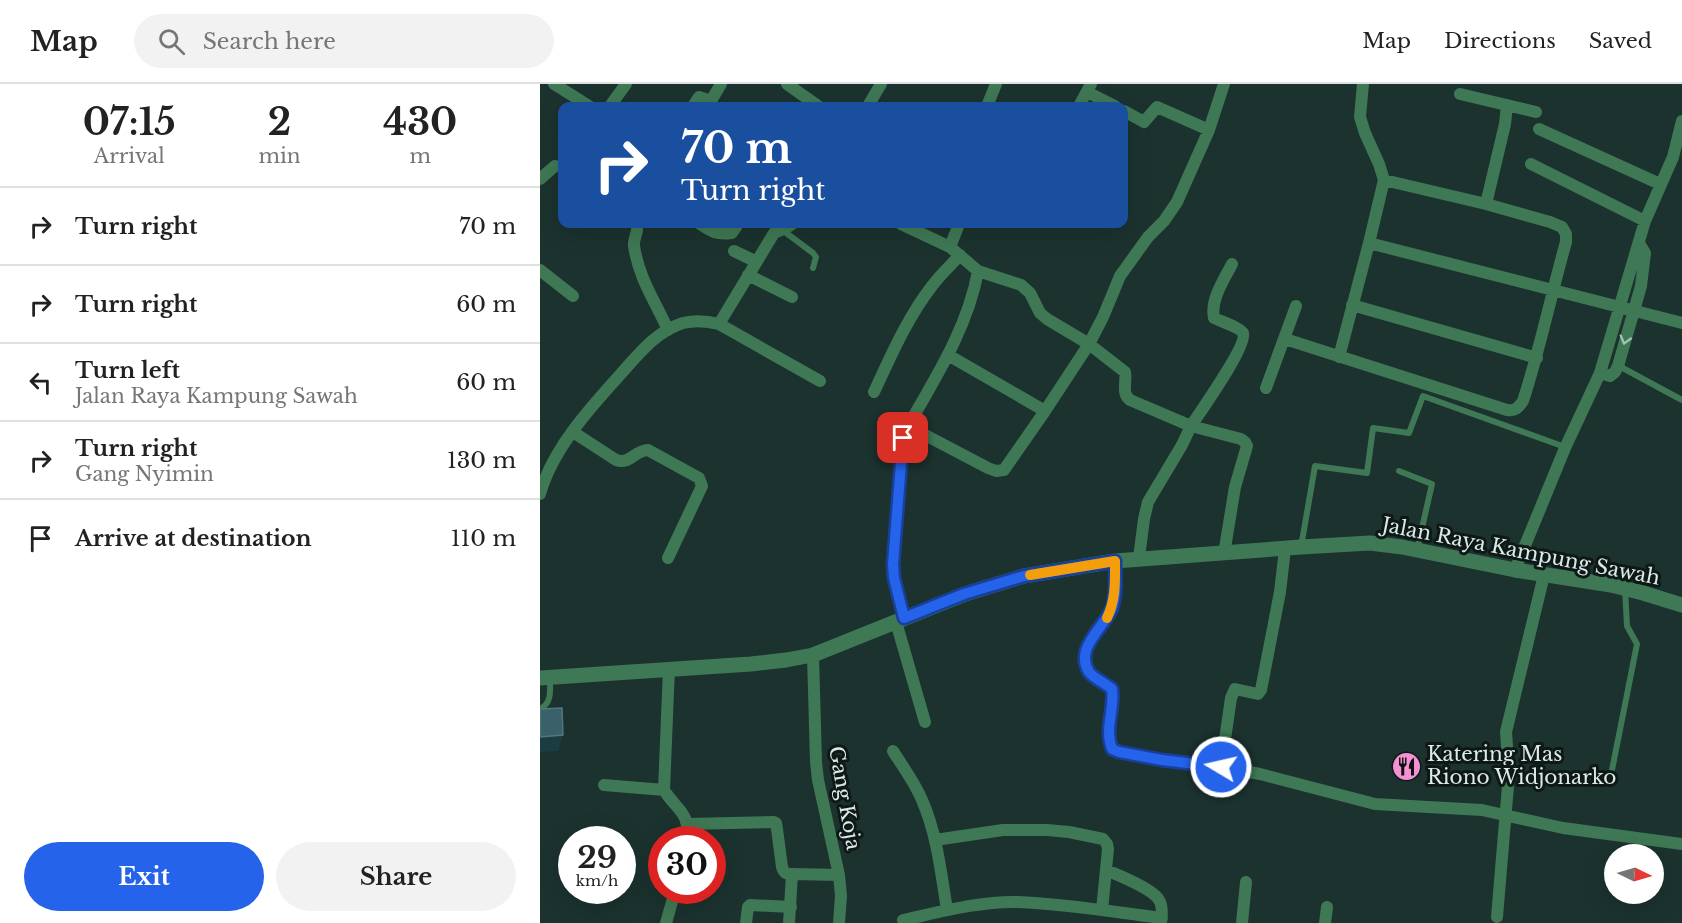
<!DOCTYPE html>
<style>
:root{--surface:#fff;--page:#f2f2f2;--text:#222;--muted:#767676;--line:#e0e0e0;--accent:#2563eb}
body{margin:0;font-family:"Libre Baskerville",serif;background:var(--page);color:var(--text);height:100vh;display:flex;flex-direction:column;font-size:22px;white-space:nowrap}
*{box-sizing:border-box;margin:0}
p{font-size:20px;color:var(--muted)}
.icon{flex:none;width:33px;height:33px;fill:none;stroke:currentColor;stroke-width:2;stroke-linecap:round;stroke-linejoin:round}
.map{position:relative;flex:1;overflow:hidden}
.drawer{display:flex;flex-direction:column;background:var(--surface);width:540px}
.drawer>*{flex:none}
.guide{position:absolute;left:18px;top:18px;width:570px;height:126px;border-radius:12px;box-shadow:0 6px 24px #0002;background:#1a4fa0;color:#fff;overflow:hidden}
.needle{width:39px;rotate:95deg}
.buttons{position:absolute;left:1064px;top:760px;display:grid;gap:12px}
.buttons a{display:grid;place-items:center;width:60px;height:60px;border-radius:50%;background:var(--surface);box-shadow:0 6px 24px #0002;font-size:30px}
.speed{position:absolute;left:18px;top:742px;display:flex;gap:12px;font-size:30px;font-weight:700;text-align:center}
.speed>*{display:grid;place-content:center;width:78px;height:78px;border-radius:50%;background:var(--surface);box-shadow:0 6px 24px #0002;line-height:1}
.speed small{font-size:15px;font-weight:400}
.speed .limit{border:9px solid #d22;background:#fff;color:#111}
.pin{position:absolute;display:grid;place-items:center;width:51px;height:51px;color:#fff;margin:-26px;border-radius:12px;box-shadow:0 3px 9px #0006}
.me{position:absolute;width:66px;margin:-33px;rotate:279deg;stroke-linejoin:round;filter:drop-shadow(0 0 4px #0008)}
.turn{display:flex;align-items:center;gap:21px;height:126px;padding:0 24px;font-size:27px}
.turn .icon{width:78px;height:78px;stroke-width:2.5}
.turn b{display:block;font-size:42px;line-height:51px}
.eta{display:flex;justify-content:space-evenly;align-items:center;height:102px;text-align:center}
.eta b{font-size:36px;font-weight:700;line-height:42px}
.cta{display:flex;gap:12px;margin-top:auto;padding:12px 24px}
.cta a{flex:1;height:69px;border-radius:36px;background:var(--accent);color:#fff;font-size:24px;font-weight:700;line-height:69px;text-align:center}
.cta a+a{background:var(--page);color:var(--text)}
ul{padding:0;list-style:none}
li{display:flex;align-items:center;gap:18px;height:78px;padding:0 24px;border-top:2px solid var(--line)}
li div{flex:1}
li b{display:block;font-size:22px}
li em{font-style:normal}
header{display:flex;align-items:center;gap:36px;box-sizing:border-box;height:84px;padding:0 30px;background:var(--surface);border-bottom:2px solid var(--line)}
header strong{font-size:28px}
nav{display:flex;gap:33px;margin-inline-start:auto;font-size:21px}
.search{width:420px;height:54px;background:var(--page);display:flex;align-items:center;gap:15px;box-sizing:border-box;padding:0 21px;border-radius:33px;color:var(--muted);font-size:22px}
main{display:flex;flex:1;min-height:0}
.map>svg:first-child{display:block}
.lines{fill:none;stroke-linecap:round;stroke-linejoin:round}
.service{stroke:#3f7854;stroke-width:6}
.minor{stroke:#3f7854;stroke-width:12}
.tertiary{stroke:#3f7854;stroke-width:15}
.shaded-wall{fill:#1a3d42}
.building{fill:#3a6069;stroke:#53767d;stroke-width:1.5}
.oneway{stroke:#a4c1b4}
.route-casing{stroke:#184099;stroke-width:15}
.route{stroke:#2563eb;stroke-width:10}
.slow{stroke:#f59e0b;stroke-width:10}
.labels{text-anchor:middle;stroke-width:6;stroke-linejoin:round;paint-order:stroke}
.street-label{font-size:20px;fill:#dbe9e7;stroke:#0e1816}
.poi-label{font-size:20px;fill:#dbe9e7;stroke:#0e1816;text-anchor:start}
</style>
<header>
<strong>Map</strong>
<div class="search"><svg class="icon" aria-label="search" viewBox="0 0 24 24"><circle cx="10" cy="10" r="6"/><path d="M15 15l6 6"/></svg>Search here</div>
<nav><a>Map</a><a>Directions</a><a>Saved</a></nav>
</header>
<main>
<section class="drawer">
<div class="eta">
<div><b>07:15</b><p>Arrival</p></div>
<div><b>2</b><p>min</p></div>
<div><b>430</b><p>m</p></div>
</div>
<ul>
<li><svg class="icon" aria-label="right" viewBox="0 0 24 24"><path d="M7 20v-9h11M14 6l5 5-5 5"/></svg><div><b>Turn right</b></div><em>70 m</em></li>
<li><svg class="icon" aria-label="right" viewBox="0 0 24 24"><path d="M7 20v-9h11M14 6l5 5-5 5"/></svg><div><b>Turn right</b></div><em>60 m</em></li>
<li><svg class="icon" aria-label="left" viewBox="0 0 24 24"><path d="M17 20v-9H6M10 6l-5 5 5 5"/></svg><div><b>Turn left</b><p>Jalan Raya Kampung Sawah</p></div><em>60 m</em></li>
<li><svg class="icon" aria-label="right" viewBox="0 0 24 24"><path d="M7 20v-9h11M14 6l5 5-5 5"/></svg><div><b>Turn right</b><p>Gang Nyimin</p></div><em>130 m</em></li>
<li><svg class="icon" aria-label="arrive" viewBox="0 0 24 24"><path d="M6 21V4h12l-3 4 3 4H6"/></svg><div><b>Arrive at destination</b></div><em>110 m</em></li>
</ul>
<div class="cta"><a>Exit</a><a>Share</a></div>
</section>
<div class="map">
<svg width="1142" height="839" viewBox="0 0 1142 839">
<rect width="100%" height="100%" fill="#1b322f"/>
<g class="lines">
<path class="service" d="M241,145L273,169L276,173L273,184
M1079,282L1142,316
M859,387L892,400L877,466
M761,463L775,382L827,389L833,344L869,349L883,312L1025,363
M0,625C12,619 10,607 10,595
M1072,686L1097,560L1087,542L1085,505"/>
<path class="minor" d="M14,0L49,22
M247,0L278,22
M547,8L575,22
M920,10L996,28
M70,22L86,0
M153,22L159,13L171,17L181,0
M328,22L341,0
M447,22L456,0
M539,22L551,0
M584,27L604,38L617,23L669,46
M999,45L1120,100
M991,80L1105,137
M0,95L15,82
M946,120L965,40L967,21
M97,140C99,148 93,154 94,162C99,195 115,217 128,246
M160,140C172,148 176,151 192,149L198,140
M361,140L410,163L438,187L481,201L490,209L500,229L507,235L549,260L585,288C587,298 581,309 590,316L651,342L642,361L608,418L604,435L599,474
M829,159L1142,239
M410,163L419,140
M194,167L215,177
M0,186L33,212
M208,191L252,213
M812,221L997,274
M179,240L280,297
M745,255L967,326C976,327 978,324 983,317C1000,265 1011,211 1026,158V150L1022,143L1010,138L946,120L844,96
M408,271L505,327
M799,273L829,159L844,96L839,80L825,49L820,33L823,0
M1060,289L1070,292L1075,288L1078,282L1101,202L1105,169L1099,159
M726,304L756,222
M334,308C351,272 367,234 392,202C400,191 411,181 420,171
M368,342L448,384L456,387L464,386L505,327L549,260L563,233L580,192L608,153L624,137L637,118L669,46L684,0
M33,348L76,376C90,381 95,366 108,366L159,394L162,402L128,474
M0,410C12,366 49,325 79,292C97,272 116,247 143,239C155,236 167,237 179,240L234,149L246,144L252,140
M684,470L695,403L707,362L705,358L701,355L651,342C660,328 708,261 703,249C701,244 680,237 674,234C670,216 684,196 692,180
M575,477C575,492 577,510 572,524C564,544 534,564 549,588C553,594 565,599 572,605C575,625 564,645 572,665L579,668L622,676L660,679L720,690L835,720L942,726L1023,744L1142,760
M975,486L1025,364L1060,289L1105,137L1133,73L1142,37
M364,534L356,505L353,480L363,354L368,342C396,293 428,243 438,187
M356,538L385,638
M273,571L276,678L278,696L299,791L301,812L299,839
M129,584L124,706C137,727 150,727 147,756
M353,667C363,683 375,699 382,716C397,750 401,789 407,826
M681,683L691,614L695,605L718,610L721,606L740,508L745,465
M64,701L124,706
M147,740L234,738L236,739L237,745L242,783C244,789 246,790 252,790
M395,756L463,746H507L529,748L563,755L567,760L568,765L562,826
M566,786C578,791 613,805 619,816C623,822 622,832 621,839
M957,833L969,690L966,648L1004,491
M363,836C400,828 440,817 478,818C526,820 574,828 622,834
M126,839L135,807
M206,839L208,823L210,821L251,823
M249,839L252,790L299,791
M702,839L706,798
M785,839L787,823"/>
<path class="tertiary" d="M0,594L211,580L246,576L273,571L425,510L484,492L575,477L761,463L830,459L862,463L975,486L1071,501L1103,509L1142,521"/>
</g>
<path class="shaded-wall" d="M23,651L18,667L0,668V653Z"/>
<path class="building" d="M22,624L23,651L0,653V625Z"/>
<defs><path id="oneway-chevron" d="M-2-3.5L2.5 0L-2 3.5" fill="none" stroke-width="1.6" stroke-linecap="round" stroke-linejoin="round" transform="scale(1.5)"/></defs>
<use class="oneway" href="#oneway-chevron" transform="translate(1085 256) rotate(106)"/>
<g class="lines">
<defs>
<path id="route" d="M363,354L353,480L354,494L364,534L424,510L484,492L575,477C575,492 577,510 572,524C564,544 534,564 549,588C553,594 565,599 572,605C575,625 564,645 572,665L579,668L622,676L681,683"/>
</defs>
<use href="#route" class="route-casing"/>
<use href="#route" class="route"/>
<path class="slow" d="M490,491L575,477C575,497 576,515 567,534"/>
</g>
<defs>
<symbol id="restaurant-disc" viewBox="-11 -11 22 22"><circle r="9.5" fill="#f491d3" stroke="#0e1816"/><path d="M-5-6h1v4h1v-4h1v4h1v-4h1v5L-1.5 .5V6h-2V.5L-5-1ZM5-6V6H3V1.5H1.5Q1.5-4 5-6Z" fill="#111"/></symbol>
</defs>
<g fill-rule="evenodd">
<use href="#restaurant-disc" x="850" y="666" width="33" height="33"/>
</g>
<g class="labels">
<g class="street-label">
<text transform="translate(981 467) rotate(11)" y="7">Jalan Raya Kampung Sawah</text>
<text transform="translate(305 714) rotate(80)" y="7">Gang Koja</text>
</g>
<g class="poi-label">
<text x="887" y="677">Katering Mas<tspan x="887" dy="23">Riono Widjonarko</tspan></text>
</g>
</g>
</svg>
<div class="buttons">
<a><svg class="needle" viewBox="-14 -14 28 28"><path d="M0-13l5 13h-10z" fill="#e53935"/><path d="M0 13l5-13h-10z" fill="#767676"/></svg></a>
</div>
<div class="speed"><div>29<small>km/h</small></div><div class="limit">30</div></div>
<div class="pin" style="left:363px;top:354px;background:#d93025"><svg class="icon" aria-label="arrive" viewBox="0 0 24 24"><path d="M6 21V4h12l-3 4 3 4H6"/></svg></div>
<svg class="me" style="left:681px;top:683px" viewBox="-20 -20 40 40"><circle r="17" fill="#2563eb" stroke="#fff" stroke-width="3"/><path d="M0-11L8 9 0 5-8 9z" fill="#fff"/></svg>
<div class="guide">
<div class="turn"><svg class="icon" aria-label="right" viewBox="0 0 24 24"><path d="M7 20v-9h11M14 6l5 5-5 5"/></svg><div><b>70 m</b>Turn right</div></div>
</div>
</div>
</main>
